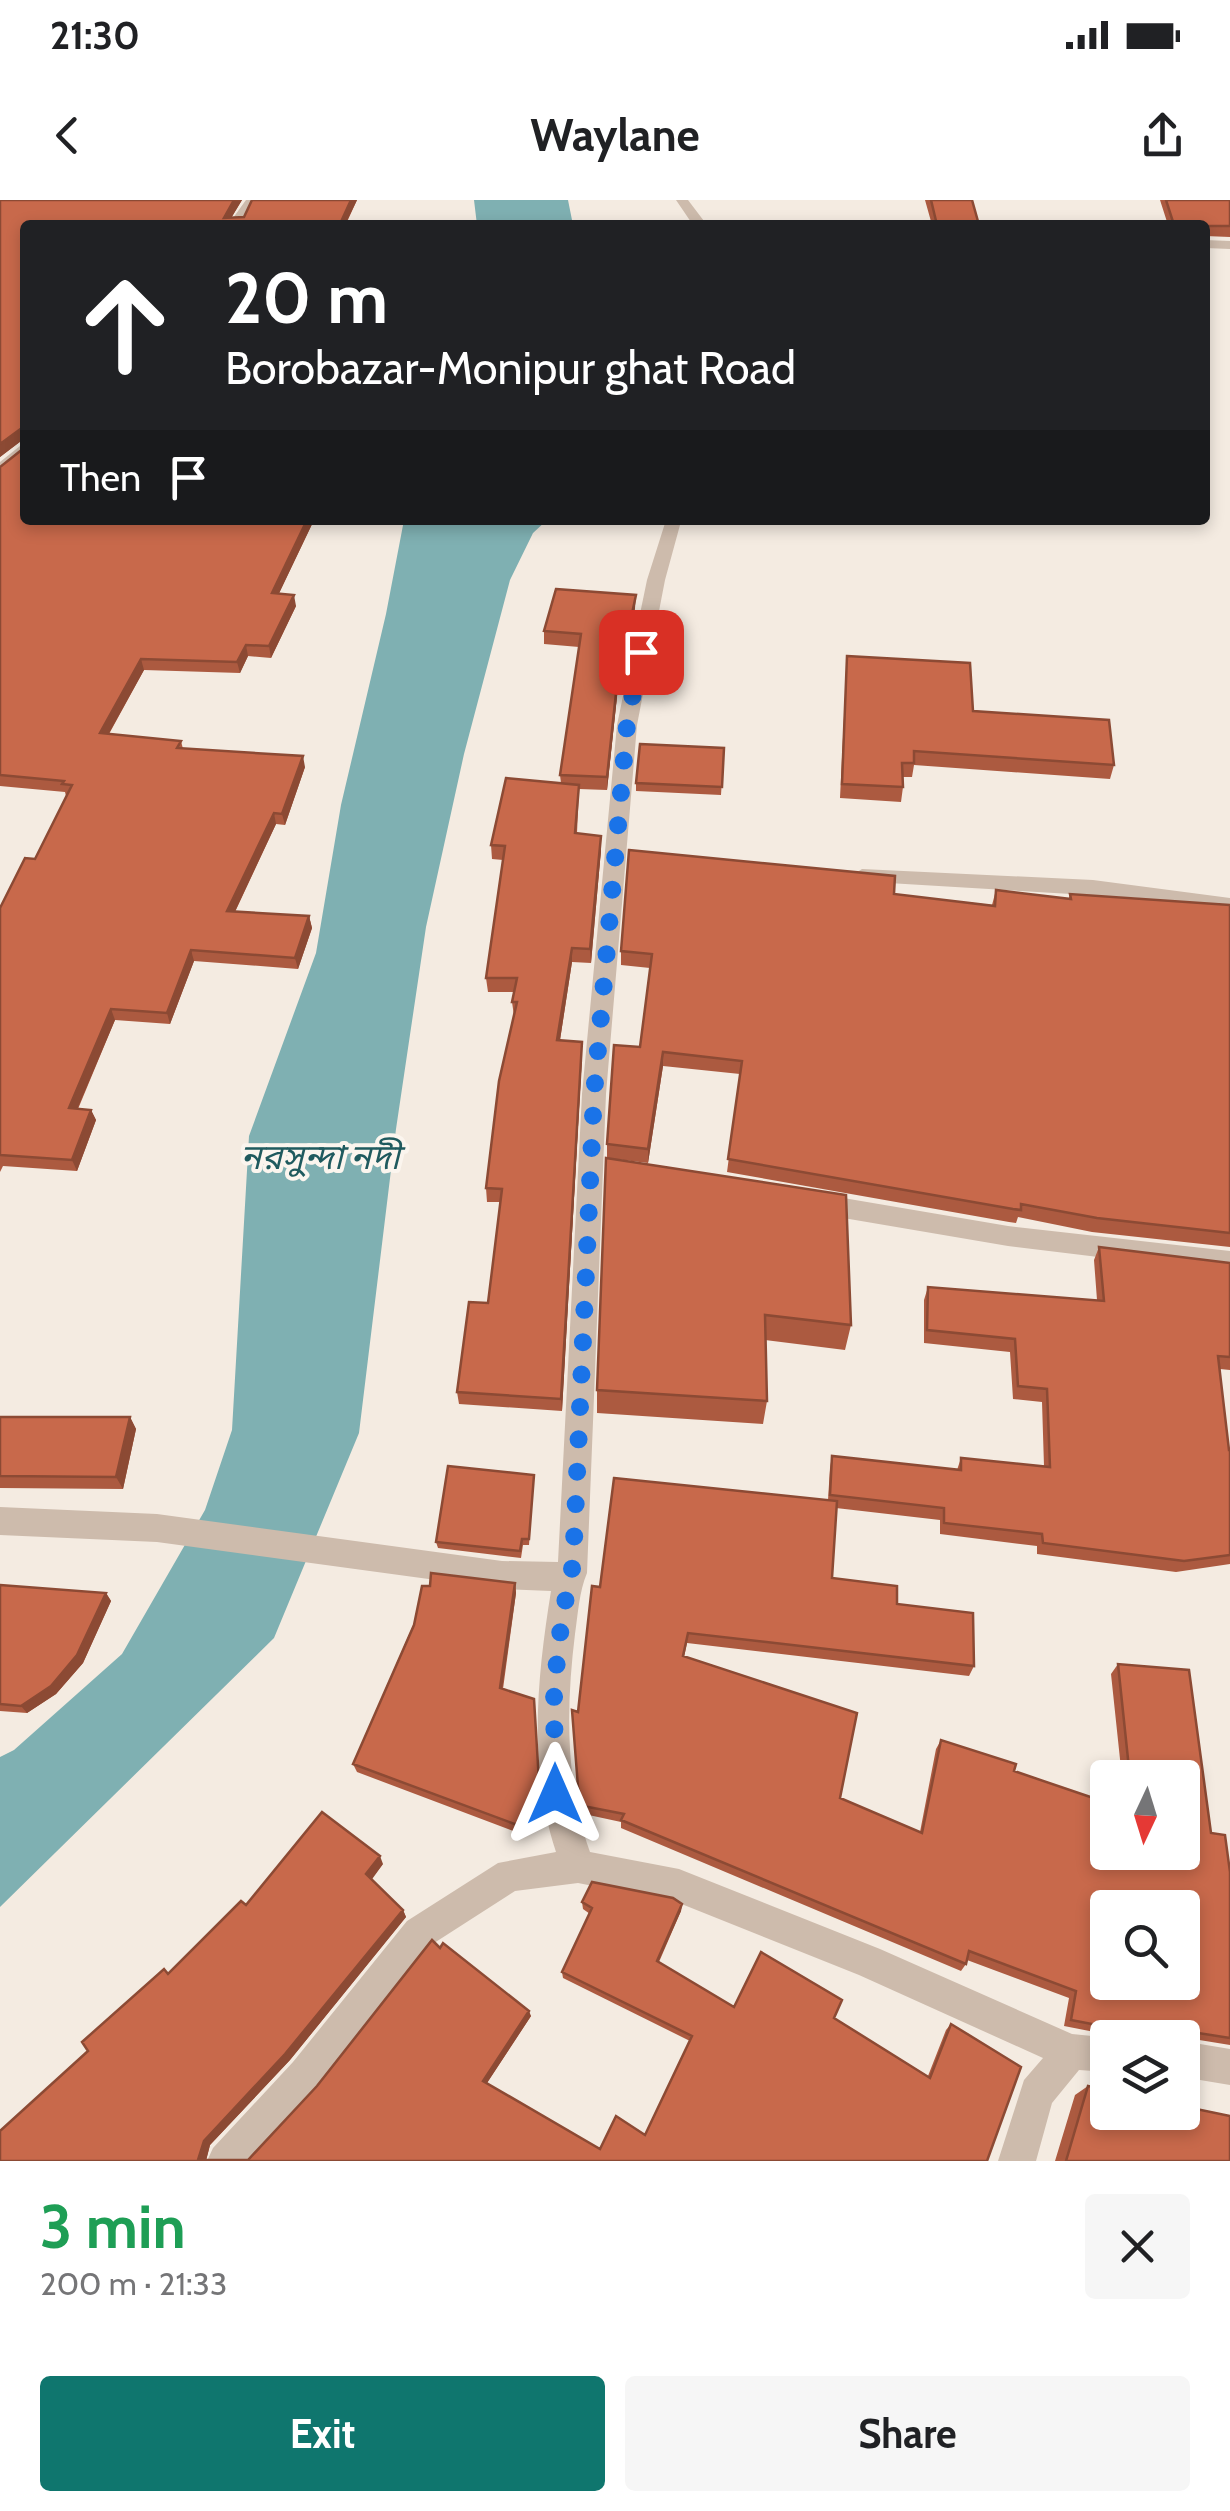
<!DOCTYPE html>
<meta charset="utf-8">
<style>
:root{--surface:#fff;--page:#f6f6f6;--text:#202124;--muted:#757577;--accent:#0f766e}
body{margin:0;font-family:Cabin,"Noto Sans Bengali",sans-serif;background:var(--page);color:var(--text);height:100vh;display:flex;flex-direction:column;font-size:38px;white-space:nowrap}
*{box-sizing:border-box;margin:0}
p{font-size:32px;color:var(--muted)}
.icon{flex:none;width:55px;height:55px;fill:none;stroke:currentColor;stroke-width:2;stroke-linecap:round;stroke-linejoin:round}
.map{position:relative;height:1961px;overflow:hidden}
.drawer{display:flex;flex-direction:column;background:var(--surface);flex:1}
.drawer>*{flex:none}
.top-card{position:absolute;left:20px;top:20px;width:1190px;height:305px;border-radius:10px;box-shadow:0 5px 15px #0003;background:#202124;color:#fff;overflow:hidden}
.needle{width:65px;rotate:184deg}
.controls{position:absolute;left:1090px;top:1560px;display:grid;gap:20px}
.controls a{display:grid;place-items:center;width:110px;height:110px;border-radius:10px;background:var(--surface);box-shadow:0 5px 15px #0003;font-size:50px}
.pin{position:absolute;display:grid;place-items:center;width:85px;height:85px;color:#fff;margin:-42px;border-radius:20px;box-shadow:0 5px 15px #0006}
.me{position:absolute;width:110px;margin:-55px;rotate:0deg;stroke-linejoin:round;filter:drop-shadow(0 0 8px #0008)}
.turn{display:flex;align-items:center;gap:35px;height:210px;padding:0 40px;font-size:45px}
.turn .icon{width:130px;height:130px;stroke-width:2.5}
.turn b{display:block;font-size:70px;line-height:85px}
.then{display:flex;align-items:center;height:95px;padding:0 40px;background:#0003;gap:20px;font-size:38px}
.round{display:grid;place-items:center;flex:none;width:105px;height:105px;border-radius:10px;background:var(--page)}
.overview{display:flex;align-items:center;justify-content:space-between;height:170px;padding:0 40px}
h1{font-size:60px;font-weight:700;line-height:75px;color:#1e9e55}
.cta{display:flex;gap:20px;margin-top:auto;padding:20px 40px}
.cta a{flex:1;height:115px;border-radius:10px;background:var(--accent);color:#fff;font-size:40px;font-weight:700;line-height:115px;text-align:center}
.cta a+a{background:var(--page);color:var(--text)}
.status{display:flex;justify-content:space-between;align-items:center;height:70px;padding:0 50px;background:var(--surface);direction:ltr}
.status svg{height:28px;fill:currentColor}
header{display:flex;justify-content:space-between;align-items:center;height:130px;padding:0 40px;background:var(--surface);font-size:45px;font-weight:700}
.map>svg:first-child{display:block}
.water{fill:#7fb0b2}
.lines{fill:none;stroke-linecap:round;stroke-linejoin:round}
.minor{fill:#cdbbac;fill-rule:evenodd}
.tertiary{fill:#cdbbac;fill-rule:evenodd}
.wall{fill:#ac5a40;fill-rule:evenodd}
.shaded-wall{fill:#8c4a34}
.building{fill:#c8694b;stroke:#8c4a34;stroke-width:2.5;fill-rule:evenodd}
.route{stroke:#1a73e8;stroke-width:18;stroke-dasharray:0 32.4}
.labels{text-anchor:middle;stroke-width:8;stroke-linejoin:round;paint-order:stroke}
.water-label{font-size:35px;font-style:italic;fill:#1f5a5e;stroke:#fbf5ee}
</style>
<div class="status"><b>21:30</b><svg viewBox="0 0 49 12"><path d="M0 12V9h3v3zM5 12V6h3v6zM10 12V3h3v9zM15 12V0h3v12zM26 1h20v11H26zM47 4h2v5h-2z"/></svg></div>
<header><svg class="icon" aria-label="back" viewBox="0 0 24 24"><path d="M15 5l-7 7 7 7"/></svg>Waylane<svg class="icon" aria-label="share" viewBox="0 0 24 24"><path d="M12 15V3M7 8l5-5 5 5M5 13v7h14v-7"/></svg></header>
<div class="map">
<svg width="1230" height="1961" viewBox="0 0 1230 1961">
<rect width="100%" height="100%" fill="#f4ebe1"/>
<path class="water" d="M474,0H568L573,25H477Z
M404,320H547L533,333L510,380L464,554L426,727L396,929L359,1233L274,1438L0,1707V1557L14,1550L122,1454L205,1310L232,1230L249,936L316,753L341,605L386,414Z"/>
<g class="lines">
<path class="minor" d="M246,0H258L242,25H228Z
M25,242V256L0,276V262Z"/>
<path class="tertiary" d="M676,0H688L707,25H693Z
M1205,40L1230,41V49L1205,48Z
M666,320H685L680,325L665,380L637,525L606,894L587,1373C579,1392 578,1414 575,1434C566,1507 565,1582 590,1652L679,1669L880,1749L1072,1834L1112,1838H1108V1872L1079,1870L1052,1903L1036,1961H998L1024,1880L1043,1858L859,1775L679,1703L578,1683L515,1691L431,1745L319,1888L251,1961H207L213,1948L293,1862L407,1721L498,1663L556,1652C528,1567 537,1478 551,1391L502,1389L157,1342L0,1335V1307L157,1314L502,1361L558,1362L582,894L617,525L647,380Z
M862,669L1093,680L1230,698V712L1139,698L855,681L851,676Z
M814,993L1008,1026L1230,1051V1073L1008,1046L814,1013L805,1010L801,1003L805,996Z
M1182,1841L1230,1849V1885L1182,1877Z"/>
</g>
<path class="wall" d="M0,0H242L231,18L244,17L252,0H357L346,24L314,320L279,393L296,406L271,458L248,456L240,473L144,470L109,534L181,541L183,549L305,567L285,625L276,624L235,712L309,716L312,728L298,769L194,761L170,824L115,820L78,909L91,910L96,920L77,971L3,966L0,972V708L35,659L66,596L65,592L0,586V267L24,248L25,238L0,257Z
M925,0H972L979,25H932Z
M1160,0H1230V37L1205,36V25H1168Z
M635,408L627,450H622L607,590L579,589L577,633L601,650L591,763L572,762L560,840L582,856L562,1211L459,1204L457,1192L488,1103L500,1002H487L486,988L514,816L512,802L514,792H488L486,778L503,660L492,659L491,645L561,583L560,575L579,447L544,444V431Z
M847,456L973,511L1114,565L1110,579L914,565L912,577H903V587L901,602L840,598Z
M724,548L721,595L636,591V583Z
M996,690L1069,699L1070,694L1230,705V1047L1092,1032L1018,1017L1016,1023L1009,1022L727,972L740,874L663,866L648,963L607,958V944L640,847L650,768L621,765V751L894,694L992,705Z
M606,958L851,1125L845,1150L765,1140L767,1201L763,1224L597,1213V1190Z
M1099,1047L1230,1063V1170L1220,1169L1229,1250H1230V1364L1176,1372L1037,1354V1346L940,1334V1320L836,1308L832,1378L897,1386V1404L973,1413L974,1466L969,1476L687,1443L684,1457L857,1513L840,1598L920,1632L936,1549L941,1540L1016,1564L1014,1571L1102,1601L1108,1595V1652H1182V1578H1122L1111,1474L1118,1464L1189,1470L1211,1633L1225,1635L1230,1672V1845L1187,1838V1852L1182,1855V1838H1114L1115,1836L1064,1826L1069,1798L967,1760L966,1764L961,1771L621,1628V1622L584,1614L579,1595L572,1510L578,1512L592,1386L600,1387L614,1278L828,1300L830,1268L832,1256L957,1270L961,1258L1044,1266L1042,1202L1013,1199L1010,1152L924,1143V1100L928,1087L1097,1100L1094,1060ZM1108,1708H1182V1782H1108Z
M0,1217H130L136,1229L123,1289L0,1288Z
M534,1275L529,1345H523L521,1358L438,1348L436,1342Z
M515,1383L516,1393L503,1489L534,1499L541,1606L532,1605L521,1634L357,1572L353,1564L430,1386Z
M0,1385L106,1393L111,1401L83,1463L56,1494L27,1513L0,1511Z
M383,1664L371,1679L403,1710L406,1717L290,1860L210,1945L206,1960H248L317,1886L440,1748L531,1816L487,1883L600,1949L645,1935L690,1841L563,1778L562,1772L590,1714L583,1709L582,1702L682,1704L681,1711L659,1762L734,1807L834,1818L928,1876L946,1830L951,1824L987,1961H0L88,1851L164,1769L169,1773L246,1705Z
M1088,1886L1230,1961H1055L1075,1895Z"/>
<path class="shaded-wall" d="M234,0H242L227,25L224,18Z
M351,0H357L345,25H340Z
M22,228L25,238L0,257V244Z
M307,320H314L274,404L272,393Z
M294,395L296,406L271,458L269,446Z
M636,395L635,408L627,450V437Z
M622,437V450L607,590V577Z
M246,445L248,456L240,473L237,462Z
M141,459L144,470L103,544L100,533Z
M303,556L305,567L285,625L282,614Z
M274,613L276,624L230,722L227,711Z
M601,636V650L591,763L590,749Z
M309,716L312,728L298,769L295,758Z
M572,748V762L558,853L557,840Z
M191,750L194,761L170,824L167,813Z
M111,809L115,820L73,919L69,908Z
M582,842V856L562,1211L561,1199Z
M663,852V866L648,963V949Z
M91,910L96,920L77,971L72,960Z
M130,1217L136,1229L123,1289L116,1277Z
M515,1383L516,1393L501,1497L500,1488Z
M106,1393L111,1401L83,1463L56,1494L27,1513L21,1506Z
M531,1596L532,1605L521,1634L520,1626Z
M380,1656L383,1664L370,1682L366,1674Z
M682,1704L681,1711L656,1767L657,1761Z
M403,1710L406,1717L290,1860L210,1945L206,1961L198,1960L204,1941Z
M529,1811L531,1816L485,1886L483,1881Z"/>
<path class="building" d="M0,0H234L224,18L244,17L252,0H351L340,24L387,25H25V231L22,228L0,244Z
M931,0H972L979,25H937Z
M1166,0H1230V26H1208L1205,30V25H1174Z
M25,238V320H307L272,393L294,395L269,446L246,445L237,462L141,459L100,533L181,541L177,548L303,556L282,614L274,613L227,711L309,716L295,758L191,750L167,813L111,809L69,908L91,910L72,960L0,955V708L25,658L35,659L72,585L62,584L64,581L0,575V267L24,248Z
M556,389L636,395L627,437H622L607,577L560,575L581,434L544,431Z
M847,456L970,463L973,511L1109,520L1114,565L914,551V563H902L903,587L842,584Z
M640,544L724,548L722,587L636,583Z
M506,578L579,585L575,633L601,636L590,749L572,748L557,840L582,842L561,1199L457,1192L469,1102L488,1103L502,989L486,988L499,881L517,802H512L517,778H486L505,646L491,645Z
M629,650L895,676L894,694L995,706L996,690L1071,699L1070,694L1230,705V1033L1097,1018L1021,1004V1010L1013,1009L728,959L742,861L663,852L648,949L607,944L614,845L640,847L652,754L621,751Z
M606,958L846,995L851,1125L765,1115L767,1201L597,1190Z
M1099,1047L1230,1063V1157L1218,1156L1229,1250H1230V1355L1184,1361L1043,1343L1042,1334L944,1323V1308L830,1295L832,1256L961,1270V1258L1050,1267L1047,1189L1018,1186L1015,1139L927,1130L928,1087L1104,1101Z
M0,1217H130L116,1277L0,1276Z
M448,1266L534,1275L529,1339H522L520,1351L436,1342Z
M614,1278L837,1301L832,1378L897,1386V1404L973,1413L974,1466L688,1433L683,1456L857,1513L840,1598L922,1633L941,1540L1016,1564L1014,1571L1108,1603V1652H1182V1578H1130L1118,1464L1189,1470L1211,1633L1225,1635L1230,1672V1838L1192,1832L1187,1835V1852H1182V1838H1121L1123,1830L1071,1820L1076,1791L969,1751L966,1764L621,1620L624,1614L583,1606L578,1587L572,1510L578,1512L592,1386L600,1387ZM1108,1708H1182V1782H1108Z
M431,1373L515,1383L500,1488L534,1499L540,1598L531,1596L520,1626L353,1564L414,1425L422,1386H430Z
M0,1385L106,1393L77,1455L51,1486L21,1506L0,1504Z
M322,1612L380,1656L366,1674L403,1710L285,1854L204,1941L198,1960H248L317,1886L432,1740L440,1748L443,1743L529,1811L483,1881L600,1949L616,1916L645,1935L692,1836L562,1772L592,1708L582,1702L592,1682L673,1698L682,1704L657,1761L734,1807L761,1752L842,1800L834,1818L930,1878L951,1824L1021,1867L987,1961H0V1931L88,1851L82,1842L164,1769L168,1774L241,1701L246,1705Z
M1088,1886L1108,1890V1912H1182V1906L1230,1916V1961H1066Z"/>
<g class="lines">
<path class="route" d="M555,1594L554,1488L562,1417L573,1364L594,894L627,525L641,452"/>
</g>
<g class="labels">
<g class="water-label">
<text x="320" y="969">নরসুন্দা নদী</text>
</g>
</g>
</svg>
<div class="controls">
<a><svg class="needle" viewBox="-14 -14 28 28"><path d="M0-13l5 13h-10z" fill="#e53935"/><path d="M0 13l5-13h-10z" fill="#757577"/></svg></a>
<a><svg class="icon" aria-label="search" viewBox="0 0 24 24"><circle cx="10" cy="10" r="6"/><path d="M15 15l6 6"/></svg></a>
<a><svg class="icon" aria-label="layers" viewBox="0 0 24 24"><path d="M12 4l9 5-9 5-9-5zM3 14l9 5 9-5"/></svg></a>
</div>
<div class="pin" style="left:641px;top:452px;background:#d93025"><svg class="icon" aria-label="arrive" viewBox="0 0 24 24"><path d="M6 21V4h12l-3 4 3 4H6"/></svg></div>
<svg class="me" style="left:555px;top:1594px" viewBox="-20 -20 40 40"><path d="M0-17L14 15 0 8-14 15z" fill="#1a73e8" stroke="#fff" stroke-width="4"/></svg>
<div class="top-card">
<div class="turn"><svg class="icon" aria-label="ahead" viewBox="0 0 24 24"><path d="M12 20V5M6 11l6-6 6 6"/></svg><div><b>20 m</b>Borobazar-Monipur ghat Road</div></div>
<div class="then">Then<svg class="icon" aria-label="arrive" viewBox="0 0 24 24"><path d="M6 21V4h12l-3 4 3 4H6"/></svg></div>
</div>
</div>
<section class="drawer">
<div class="overview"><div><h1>3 min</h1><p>200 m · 21:33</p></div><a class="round"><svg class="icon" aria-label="close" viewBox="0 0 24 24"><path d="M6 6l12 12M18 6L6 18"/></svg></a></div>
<div class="cta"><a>Exit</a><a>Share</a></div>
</section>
